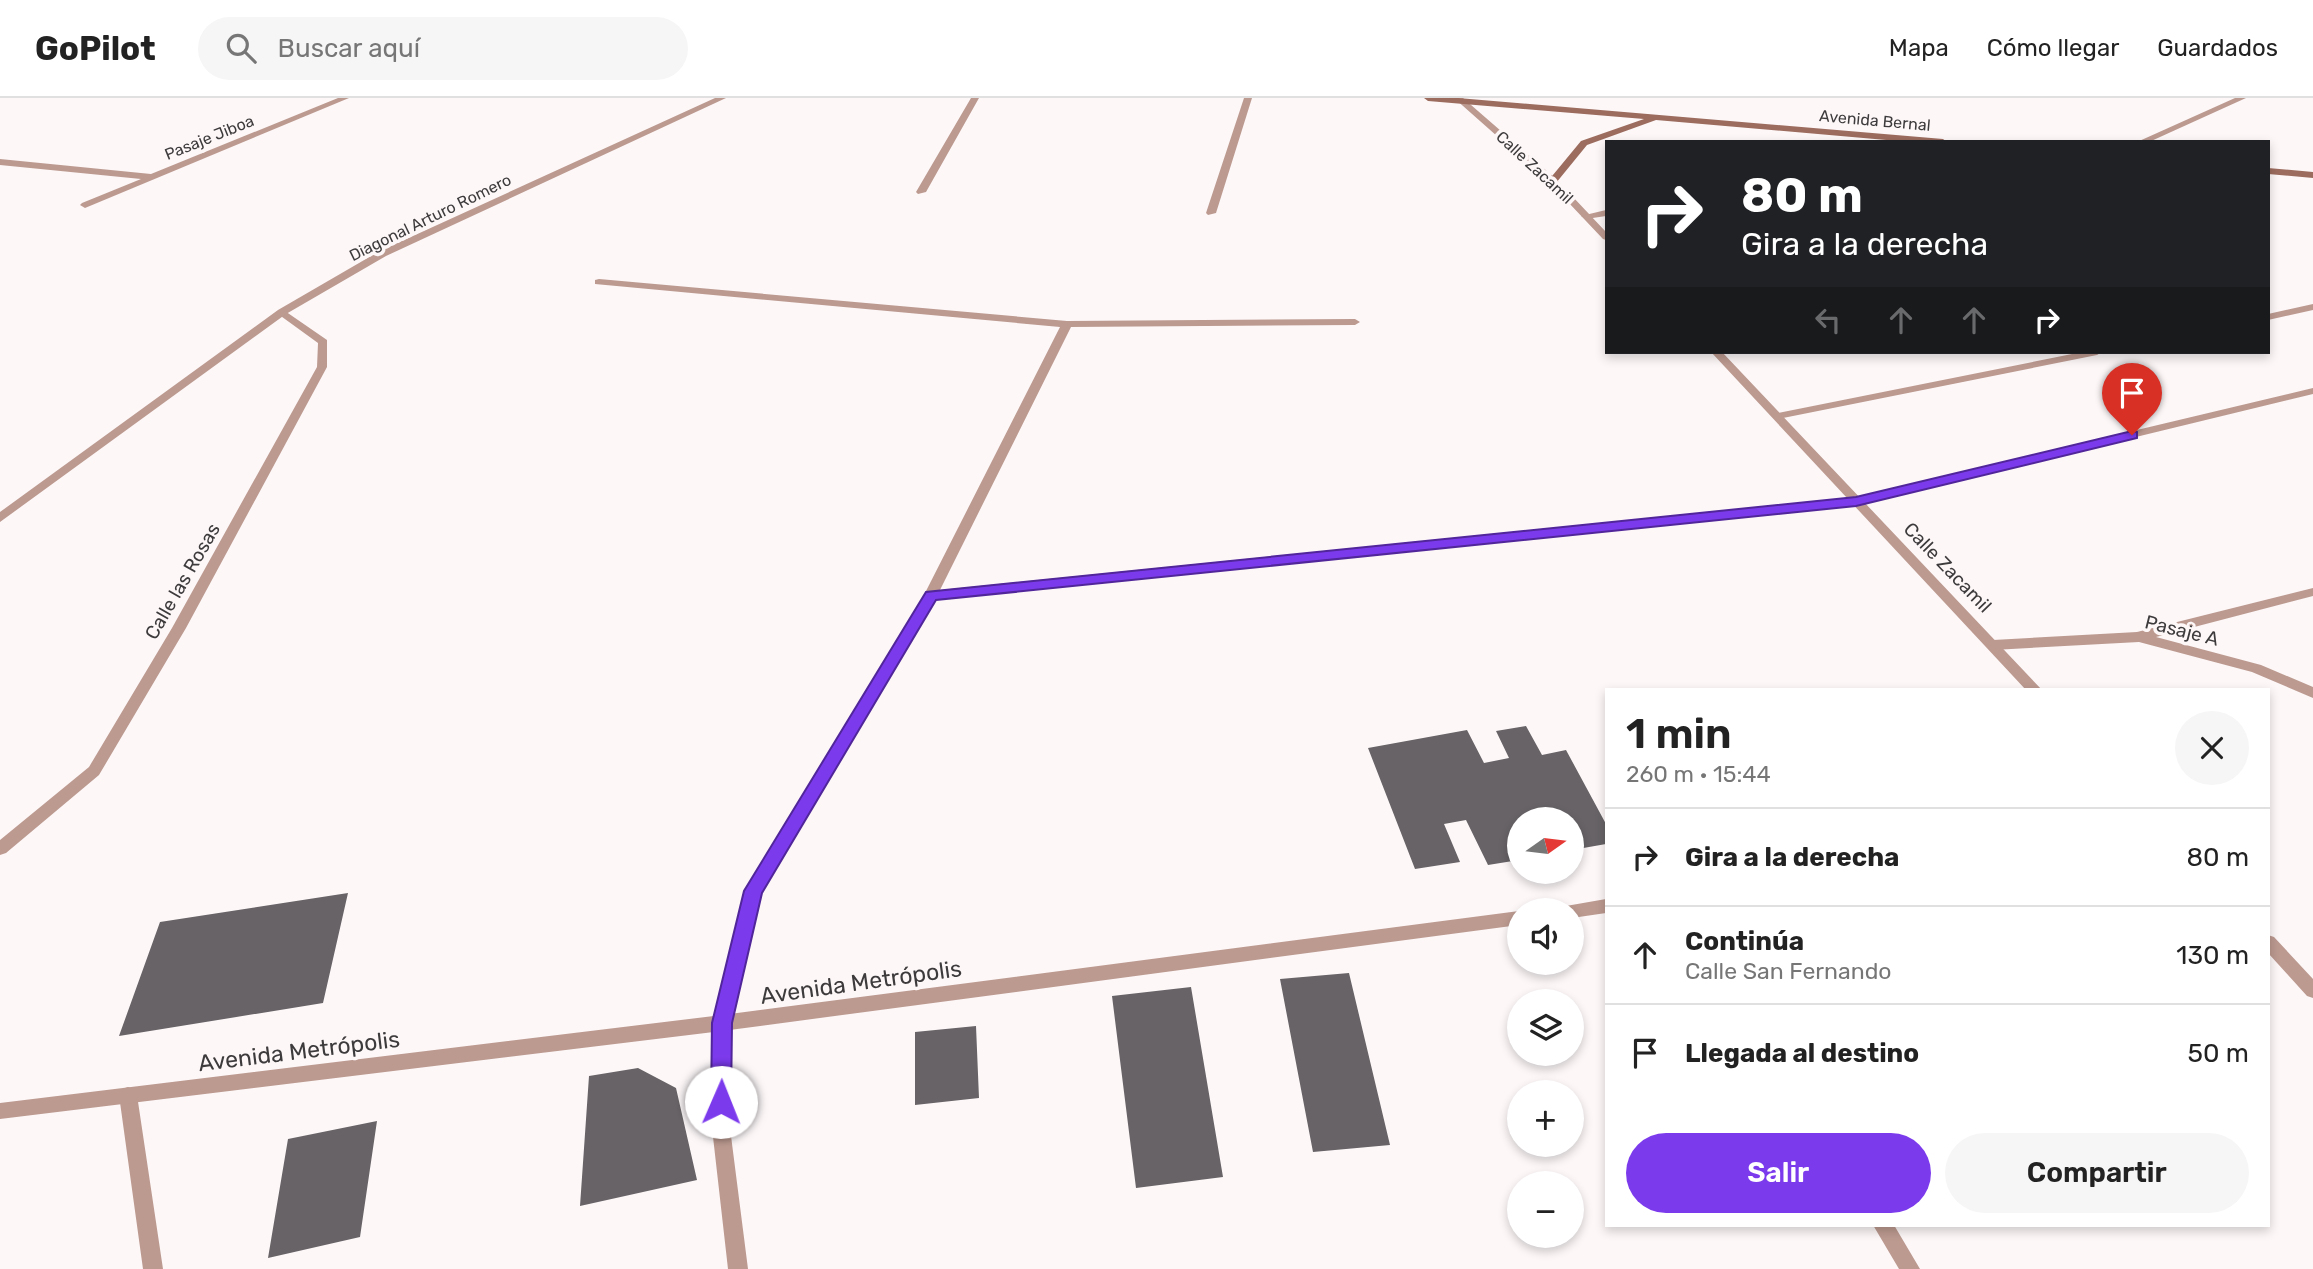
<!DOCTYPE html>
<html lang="es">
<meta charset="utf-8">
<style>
:root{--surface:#fff;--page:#f6f6f6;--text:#222;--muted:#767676;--line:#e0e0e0;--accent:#7c3aed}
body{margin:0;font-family:Rubik,sans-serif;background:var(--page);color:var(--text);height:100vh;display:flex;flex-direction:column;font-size:26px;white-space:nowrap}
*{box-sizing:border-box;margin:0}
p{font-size:23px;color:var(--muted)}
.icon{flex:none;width:38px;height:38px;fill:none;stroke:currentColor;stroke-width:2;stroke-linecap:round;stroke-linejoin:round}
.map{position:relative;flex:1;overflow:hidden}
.panel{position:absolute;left:1605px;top:590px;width:665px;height:539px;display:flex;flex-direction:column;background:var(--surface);border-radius:0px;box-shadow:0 4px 10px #0003}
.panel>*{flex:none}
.top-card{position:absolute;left:1605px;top:42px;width:665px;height:214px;border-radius:0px;box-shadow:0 4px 10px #0003;background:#202124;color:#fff;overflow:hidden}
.needle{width:46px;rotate:76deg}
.buttons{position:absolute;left:1507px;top:709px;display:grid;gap:14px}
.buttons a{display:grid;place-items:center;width:77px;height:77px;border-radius:50%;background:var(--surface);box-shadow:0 4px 10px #0003;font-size:35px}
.pin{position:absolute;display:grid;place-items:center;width:60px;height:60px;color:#fff;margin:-72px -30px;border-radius:50% 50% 50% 0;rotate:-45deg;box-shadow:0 0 7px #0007}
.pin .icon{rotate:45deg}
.me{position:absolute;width:77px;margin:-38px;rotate:1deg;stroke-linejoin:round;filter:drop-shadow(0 0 5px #0008)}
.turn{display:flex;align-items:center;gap:24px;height:147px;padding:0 21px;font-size:32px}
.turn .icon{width:91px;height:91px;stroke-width:2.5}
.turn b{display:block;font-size:49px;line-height:60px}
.lanes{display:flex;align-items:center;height:66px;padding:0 21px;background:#0003;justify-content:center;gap:35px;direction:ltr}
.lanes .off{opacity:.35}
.round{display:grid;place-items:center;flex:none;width:74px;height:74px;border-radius:37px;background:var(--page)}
.summary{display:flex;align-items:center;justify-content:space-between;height:119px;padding:0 21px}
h1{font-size:42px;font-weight:600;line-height:52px}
.button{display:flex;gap:14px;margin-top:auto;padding:14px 21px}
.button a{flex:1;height:80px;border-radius:42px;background:var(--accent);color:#fff;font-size:28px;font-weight:600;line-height:80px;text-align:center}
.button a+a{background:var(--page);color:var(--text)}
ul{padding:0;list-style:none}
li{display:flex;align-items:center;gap:21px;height:98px;padding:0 21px;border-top:2px solid var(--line)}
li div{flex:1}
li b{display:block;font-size:26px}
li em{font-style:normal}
header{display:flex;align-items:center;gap:42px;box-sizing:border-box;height:98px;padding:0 35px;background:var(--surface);border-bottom:2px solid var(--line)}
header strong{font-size:33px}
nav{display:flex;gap:38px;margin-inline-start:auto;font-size:24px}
.search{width:490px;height:63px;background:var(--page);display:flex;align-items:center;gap:18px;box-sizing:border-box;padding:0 24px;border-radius:38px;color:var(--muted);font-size:26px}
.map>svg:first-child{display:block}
.building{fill:#676366}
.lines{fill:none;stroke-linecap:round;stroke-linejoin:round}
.minor{fill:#bc9a90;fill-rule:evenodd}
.tertiary{fill:#bc9a90;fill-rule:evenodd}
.secondary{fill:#9c6c5e;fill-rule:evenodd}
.route{fill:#7c3aed;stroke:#51269a;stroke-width:2}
.labels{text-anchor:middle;stroke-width:7;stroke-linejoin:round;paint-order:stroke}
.far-street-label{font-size:16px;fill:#3e3b3c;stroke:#fdf7f8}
.street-label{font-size:19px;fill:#3e3b3c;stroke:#fdf7f8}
.near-street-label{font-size:23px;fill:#3e3b3c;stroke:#fdf7f8}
</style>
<header>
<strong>GoPilot</strong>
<div class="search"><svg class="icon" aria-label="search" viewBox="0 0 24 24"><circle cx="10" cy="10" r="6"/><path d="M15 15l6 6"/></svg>Buscar aquí</div>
<nav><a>Mapa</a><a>Cómo llegar</a><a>Guardados</a></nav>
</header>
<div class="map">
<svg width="2313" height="1171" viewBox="0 0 2313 1171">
<rect width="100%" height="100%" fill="#fdf7f8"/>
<path class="building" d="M1526,628L1542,657L1566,652L1606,726V746L1572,752V721H1519V762L1488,767L1466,722L1444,726L1460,764L1415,771L1368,650L1467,632L1484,665L1509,660L1496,633Z
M348,795L323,905L119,938L160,824Z
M1349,875L1390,1047L1313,1054L1280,881Z
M1191,889L1223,1079L1136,1090L1112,898Z
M976,928L979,1000L915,1007V934Z
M638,970L676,990L697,1082L580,1108L589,978Z
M377,1023L360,1139L268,1160L288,1041Z"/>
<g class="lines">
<path class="minor" d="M338,0H349L85,110L80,107L82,105L141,81L0,67V61L151,76Z
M971,0H979L926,94L918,96L916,94Z
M1244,0H1252L1216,115L1208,117L1206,115Z
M2235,0H2246L2149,44H2137Z
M1606,112V118L1586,121L1581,118Z
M599,181L1067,223L1355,221L1360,224L1355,227L1071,229L940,492L1856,399L2313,290V296L1856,407L935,501L761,794L731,925L730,1030L748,1171H728L712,1030L713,925L745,793L924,497L1060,229L595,186V182Z
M2313,206V212L2268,222V216Z
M282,211L327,242V269L186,530L99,677L6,755L0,757V742L89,669L172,530L317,269L318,245L278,216L277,214Z
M2082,254H2102L2097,257L1778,321L1772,318L1778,315Z
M2313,490V498L2156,539L2261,567L2313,589V600L2252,574L2139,544L1993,552L1986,547L1993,542L2137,534Z
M128,989L134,991L137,997L163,1171H143L119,997L122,991Z
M1873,1127H1894L1920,1171H1899Z"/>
<path class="tertiary" d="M715,0H726L386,158L286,216L0,424V414L278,212L378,154Z
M1454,0H1463L1556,81L1606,134V142L1603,141L1550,85Z
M1711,254H1722L2042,592H2026Z
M1606,801V815L1572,820V812H1564L1566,808Z
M1519,813V827L722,933L0,1021V1005L722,917Z
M2268,837L2274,839L2313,881V900L2307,898L2268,855Z"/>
<path class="secondary" d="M1424,0H1458L1943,41L1947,44H1909L1656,22L1587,47L1556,85L1553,86L1548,83L1581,43L1644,21L1428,3Z
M2268,70L2313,74V80L2268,76Z"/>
</g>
<path class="route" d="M2132,333L2137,334V340L1856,408L936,502L762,795L732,925L731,1004L728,1010L721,1013L714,1010L711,1004L712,925L744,793L926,494L1856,399Z"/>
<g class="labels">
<g class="far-street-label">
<text transform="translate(1875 22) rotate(5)" y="6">Avenida Bernal</text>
<text transform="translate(209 39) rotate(-22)" y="6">Pasaje Jiboa</text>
<text transform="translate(1535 69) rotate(43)" y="6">Calle Zacamil</text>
<text transform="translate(430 119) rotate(-26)" y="6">Diagonal Arturo Romero</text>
</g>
<g class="street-label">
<text transform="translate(1948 469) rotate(46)" y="7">Calle Zacamil</text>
<text transform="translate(182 483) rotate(-60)" y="7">Calle las Rosas</text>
<text transform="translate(2182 532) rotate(14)" y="7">Pasaje A</text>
</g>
<g class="near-street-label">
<text transform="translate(861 884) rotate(-8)" y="8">Avenida Metrópolis</text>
<text transform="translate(299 953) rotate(-7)" y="8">Avenida Metrópolis</text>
</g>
</g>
</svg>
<div class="buttons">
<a><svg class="needle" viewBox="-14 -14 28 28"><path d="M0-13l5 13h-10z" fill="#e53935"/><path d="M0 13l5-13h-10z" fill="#767676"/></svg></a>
<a><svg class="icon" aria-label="sound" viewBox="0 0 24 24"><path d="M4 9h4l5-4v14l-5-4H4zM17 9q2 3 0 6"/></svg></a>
<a><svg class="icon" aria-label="layers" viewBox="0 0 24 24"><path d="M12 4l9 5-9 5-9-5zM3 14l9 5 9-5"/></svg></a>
<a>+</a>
<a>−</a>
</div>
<div class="pin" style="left:2132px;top:337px;background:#d93025"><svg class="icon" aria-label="arrive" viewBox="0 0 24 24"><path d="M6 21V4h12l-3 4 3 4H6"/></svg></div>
<svg class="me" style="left:721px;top:1004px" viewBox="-20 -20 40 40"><circle r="19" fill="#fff"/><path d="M0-13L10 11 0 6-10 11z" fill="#7c3aed"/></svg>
<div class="top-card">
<div class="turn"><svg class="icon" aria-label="right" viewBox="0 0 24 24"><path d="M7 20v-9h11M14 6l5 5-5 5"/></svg><div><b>80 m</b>Gira a la derecha</div></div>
<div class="lanes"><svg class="icon off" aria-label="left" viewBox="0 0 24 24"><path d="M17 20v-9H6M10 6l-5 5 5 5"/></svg><svg class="icon off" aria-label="ahead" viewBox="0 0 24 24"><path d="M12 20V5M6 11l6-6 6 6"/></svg><svg class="icon off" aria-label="ahead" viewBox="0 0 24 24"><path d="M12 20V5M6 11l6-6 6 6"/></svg><svg class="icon" aria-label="right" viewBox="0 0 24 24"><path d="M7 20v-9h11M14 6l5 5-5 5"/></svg></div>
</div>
<section class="panel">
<div class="summary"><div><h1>1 min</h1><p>260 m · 15:44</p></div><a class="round"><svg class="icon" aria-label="close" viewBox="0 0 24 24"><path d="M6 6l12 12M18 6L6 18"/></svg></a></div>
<ul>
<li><svg class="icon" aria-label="right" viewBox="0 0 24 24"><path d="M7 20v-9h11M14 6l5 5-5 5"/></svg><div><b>Gira a la derecha</b></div><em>80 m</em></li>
<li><svg class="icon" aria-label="ahead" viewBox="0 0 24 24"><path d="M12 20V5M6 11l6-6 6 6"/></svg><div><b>Continúa</b><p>Calle San Fernando</p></div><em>130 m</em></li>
<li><svg class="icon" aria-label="arrive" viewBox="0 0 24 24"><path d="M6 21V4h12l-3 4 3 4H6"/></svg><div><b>Llegada al destino</b></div><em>50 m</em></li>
</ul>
<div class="button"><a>Salir</a><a>Compartir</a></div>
</section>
</div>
